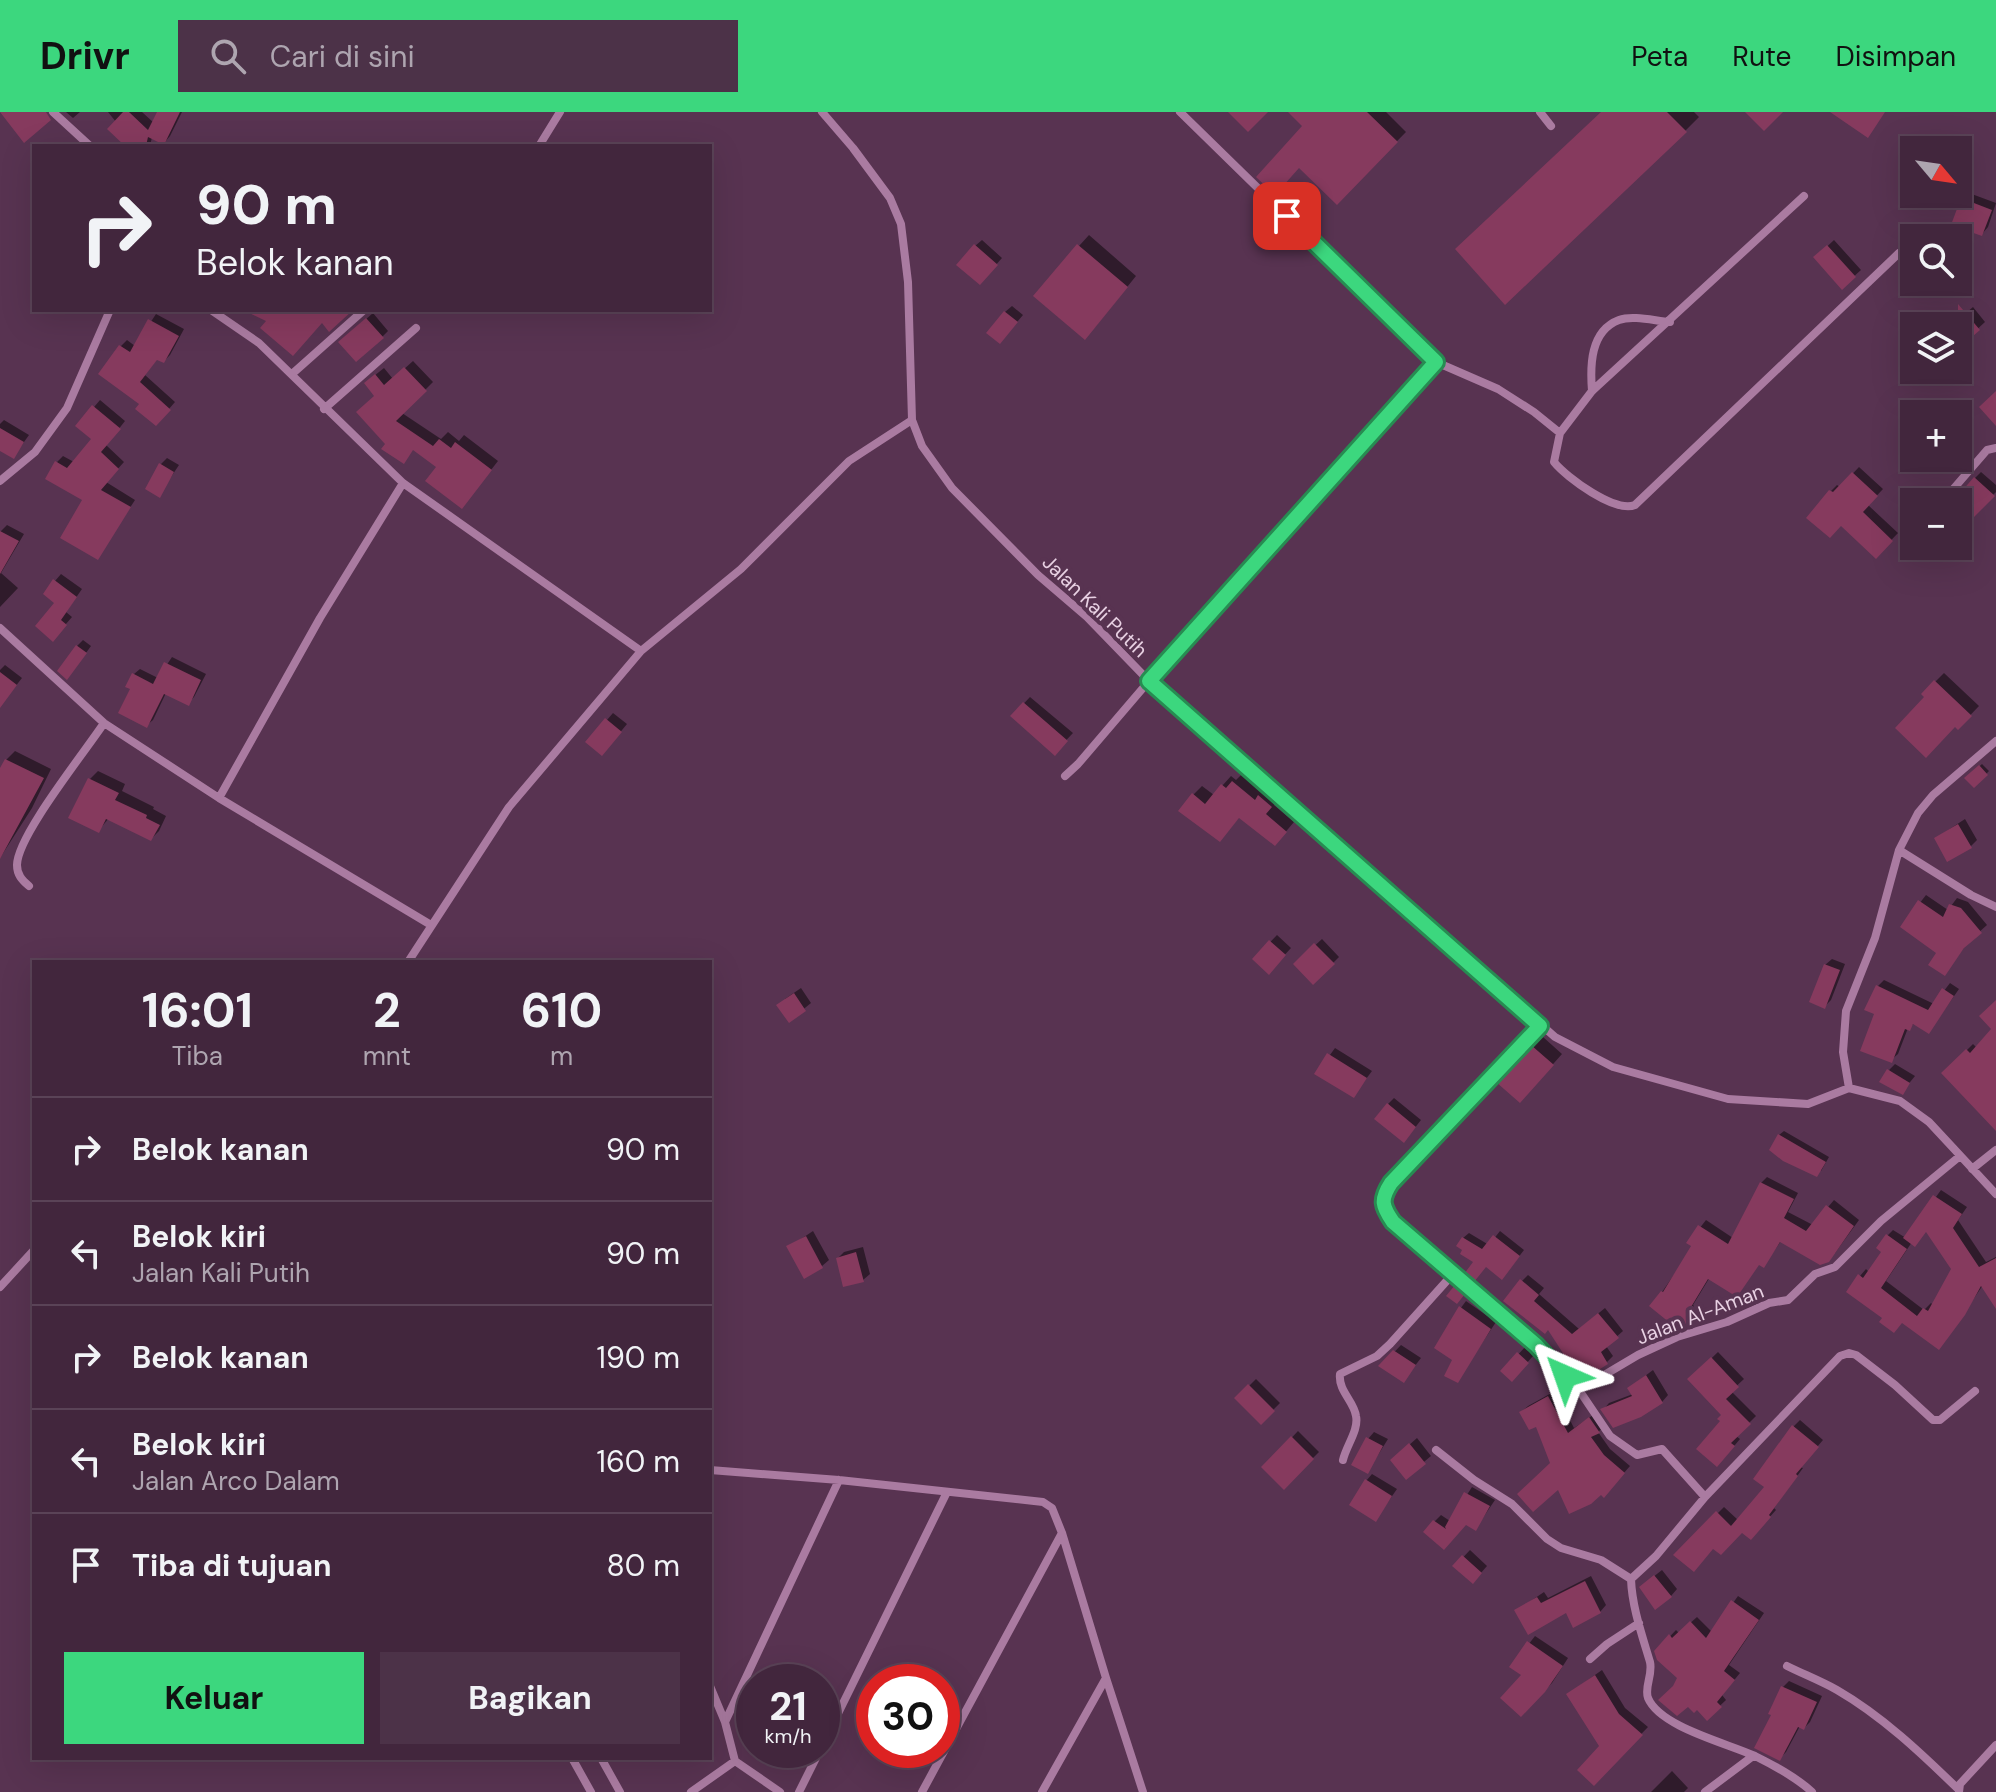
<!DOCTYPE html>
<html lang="id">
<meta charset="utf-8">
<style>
:root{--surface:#42263d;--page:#4c3248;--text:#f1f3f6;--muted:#aea5b0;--line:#5a4357;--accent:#3cd77e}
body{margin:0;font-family:"DM Sans",sans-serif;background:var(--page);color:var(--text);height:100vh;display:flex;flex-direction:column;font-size:30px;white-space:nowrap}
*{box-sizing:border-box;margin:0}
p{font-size:26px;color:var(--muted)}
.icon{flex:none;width:44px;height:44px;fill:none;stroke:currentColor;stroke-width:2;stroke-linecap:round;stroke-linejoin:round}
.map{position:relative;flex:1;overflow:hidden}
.side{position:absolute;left:32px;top:848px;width:680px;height:800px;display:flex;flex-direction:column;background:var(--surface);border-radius:0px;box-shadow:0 8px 32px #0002,0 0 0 2px var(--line)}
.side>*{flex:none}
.banner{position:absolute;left:32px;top:32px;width:680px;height:168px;border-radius:0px;box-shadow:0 8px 32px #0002,0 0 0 2px var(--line);background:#42263d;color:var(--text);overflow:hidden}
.needle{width:52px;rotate:119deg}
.fabs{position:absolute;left:1900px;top:24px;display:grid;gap:16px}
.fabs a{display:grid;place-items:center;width:72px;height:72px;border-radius:0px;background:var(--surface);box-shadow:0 8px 32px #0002,0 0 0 2px var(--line);font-size:40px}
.speed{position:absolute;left:736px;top:1552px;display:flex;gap:16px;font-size:40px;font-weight:700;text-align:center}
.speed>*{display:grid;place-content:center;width:104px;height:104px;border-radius:50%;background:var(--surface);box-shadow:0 8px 32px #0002,0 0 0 2px var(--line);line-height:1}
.speed small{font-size:20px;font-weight:400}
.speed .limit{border:12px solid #d22;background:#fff;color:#111}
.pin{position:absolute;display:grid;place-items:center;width:68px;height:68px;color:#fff;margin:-34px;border-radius:16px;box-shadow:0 4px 12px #0006}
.me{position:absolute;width:88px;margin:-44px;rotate:317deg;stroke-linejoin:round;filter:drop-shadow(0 0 6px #0008)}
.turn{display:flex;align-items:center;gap:28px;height:168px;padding:0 32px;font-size:36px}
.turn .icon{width:104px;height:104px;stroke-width:2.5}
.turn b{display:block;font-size:56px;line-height:68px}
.eta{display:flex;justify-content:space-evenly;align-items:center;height:136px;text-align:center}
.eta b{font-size:48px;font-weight:700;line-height:56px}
.primary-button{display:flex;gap:16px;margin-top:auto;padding:16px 32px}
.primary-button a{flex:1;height:92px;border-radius:0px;background:var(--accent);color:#111;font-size:32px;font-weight:700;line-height:92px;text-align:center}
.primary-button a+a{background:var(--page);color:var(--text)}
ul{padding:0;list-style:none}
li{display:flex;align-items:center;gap:24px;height:104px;padding:0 32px;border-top:2px solid var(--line)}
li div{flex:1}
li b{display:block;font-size:30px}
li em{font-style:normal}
header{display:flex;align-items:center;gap:48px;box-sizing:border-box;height:112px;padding:0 40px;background:var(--accent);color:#111}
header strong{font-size:38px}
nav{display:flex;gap:44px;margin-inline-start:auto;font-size:28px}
.search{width:560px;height:72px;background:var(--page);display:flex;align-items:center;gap:20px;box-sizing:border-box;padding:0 28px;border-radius:0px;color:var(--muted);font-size:30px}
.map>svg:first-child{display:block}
.shadow{fill:#0007;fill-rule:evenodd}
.building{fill:#863a5e}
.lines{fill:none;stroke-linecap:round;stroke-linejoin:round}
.street{stroke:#aa7ba1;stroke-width:8}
.route-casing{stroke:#278c52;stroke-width:20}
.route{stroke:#3cd77e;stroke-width:14}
.labels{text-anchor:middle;stroke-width:8;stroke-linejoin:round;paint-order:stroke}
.street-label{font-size:20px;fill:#e8d1e3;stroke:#583351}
</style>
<header>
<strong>Drivr</strong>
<div class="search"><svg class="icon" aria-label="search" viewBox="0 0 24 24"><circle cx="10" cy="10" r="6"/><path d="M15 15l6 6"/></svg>Cari di sini</div>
<nav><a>Peta</a><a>Rute</a><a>Disimpan</a></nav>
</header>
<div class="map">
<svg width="1996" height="1680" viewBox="0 0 1996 1680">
<rect width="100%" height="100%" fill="#583351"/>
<path class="shadow" d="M66,0H80L73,6Z
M108,0H142L154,11L159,0H182L170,24L164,31L152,25L150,34H125L116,10Z
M1291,0H1386L1406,20L1337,90L1299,54L1305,14Z
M1603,0H1694L1699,5L1685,19Z
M1969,81L1996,91L1988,115L1982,122L1963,87Z
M1089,123L1136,164L1095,215L1079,134Z
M982,128L1002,146L986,164L975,134Z
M1834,128L1861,158L1842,175L1816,145Z
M1012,194L1023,203L1006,223L1005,200Z
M1973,195L1985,210L1958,235V214H1951Z
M373,201L388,219L382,225L347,224Z
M156,202L184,217L170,243L164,249L158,246L145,263L175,290L162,305L142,292L121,234L127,228L135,234Z
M413,249L433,270L402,301L441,327L448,320L459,329L464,323L498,349L462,395L438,355L414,336L403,349L387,332L376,284L374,264L384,256L393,267Z
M100,288L125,309L106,333L124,350L106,370L135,388L98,445L85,388L57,350L63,344L74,350L94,327L78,314Z
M4,308L29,323L14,344L0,336V312Z
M1914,325V346H1928L1919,355L1901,339Z
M167,346L179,353L159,383L161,352Z
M1859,355L1883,377L1868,393L1898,421L1876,444L1841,412L1831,379L1837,373L1840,375Z
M1981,360L1996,373V380L1958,417V393L1969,383L1975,366Z
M7,413L24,422L1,461L18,476L0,495V420Z
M61,462L82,477L66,500L72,505L59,520L55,469Z
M83,528L91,534L73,559L77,534Z
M172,545L206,562L194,585L188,591L166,581L153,608L147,613L133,577L134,562L140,557L158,566Z
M5,553L22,566L0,594V558Z
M1944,561L1979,594L1958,616L1923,582Z
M1030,585L1073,621L1054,641L1013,603Z
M613,601L627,612L608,635L588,630Z
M15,639L51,657L32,696L0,746V662L6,648Z
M1982,652L1989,659L1974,674L1967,666Z
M98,659L125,672L122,679L154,695L153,697L166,704L159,719L151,727L109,706L99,718L71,705L90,667Z
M1242,662L1265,680L1268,676L1280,685L1274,693L1294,710L1283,723L1240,704L1228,719L1193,683L1202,674L1214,683L1231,664L1236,668Z
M1965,707L1977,728L1971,734L1936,726Z
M1926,783L1948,798L1957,786L1968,790L1987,813L1968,830L1945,862L1939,841L1902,814Z
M1277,823L1291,836L1269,860L1254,847Z
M1322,827L1339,845L1313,871L1295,852Z
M1832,847L1845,852L1831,888L1825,894V853Z
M1884,868L1934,892L1950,871L1959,877L1929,920L1915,911L1908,916L1898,942L1891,948L1877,901L1878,874Z
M801,876L811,891L789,909L785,887Z
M1996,890V1003L1944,961L1973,932L1977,936L1994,917Z
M1543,925L1562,942L1530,978L1499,970Z
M1335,936L1372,959L1354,983L1317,961Z
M1895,952L1915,964L1902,980L1889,958Z
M1394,986L1421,1008L1410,1022L1388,992Z
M1784,1019L1829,1045L1821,1059L1779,1023Z
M1767,1065L1798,1081L1788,1100L1813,1113L1834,1088L1859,1108L1835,1141L1781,1129L1764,1153L1760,1151L1710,1165L1693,1193L1697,1197L1682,1214L1662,1180L1694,1134L1689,1130L1706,1108L1733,1126L1761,1071Z
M1941,1078L1967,1095L1958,1108L1986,1150L1996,1145V1193L1983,1173L1945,1229L1902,1209L1885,1205L1860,1164L1866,1157L1869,1160L1884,1139L1887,1124L1893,1118L1906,1126ZM1927,1118L1953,1157L1933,1193L1931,1191L1924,1198L1886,1169L1912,1130Z
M813,1119L829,1148L822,1154L789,1135Z
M1500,1119L1524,1138L1507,1160L1476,1149L1463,1126L1469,1121L1489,1133Z
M863,1135L870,1162L863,1168L838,1146L844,1140Z
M1528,1163L1544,1176L1539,1182L1579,1217L1605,1196L1623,1219L1606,1234L1613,1244L1607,1250L1549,1215L1522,1169Z
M1459,1172L1466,1178L1457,1190L1449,1184Z
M1466,1189L1496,1210L1457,1269L1449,1212Z
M1401,1233L1421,1246L1403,1269L1381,1254Z
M1525,1235L1534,1243L1512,1267L1503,1259Z
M1718,1240L1744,1267L1731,1279L1756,1304L1736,1324L1740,1327L1724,1346L1723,1303L1690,1267Z
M1653,1258L1668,1283L1662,1290L1603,1298L1609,1291L1633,1282L1629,1276Z
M1256,1267L1280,1291L1261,1310L1237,1286Z
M1555,1279L1574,1316L1596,1301L1605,1314L1598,1320L1610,1337L1630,1354L1610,1377L1553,1351L1537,1312L1521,1300L1528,1294Z
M1800,1308L1823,1328L1800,1355L1803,1356L1774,1396L1776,1398L1757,1419L1743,1418L1714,1434L1676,1443L1724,1395L1738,1408L1767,1375L1794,1314Z
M1298,1319L1319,1340L1284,1375L1264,1355Z
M1374,1320L1388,1327L1368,1359V1327Z
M1417,1326L1431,1344L1406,1365L1399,1342Z
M1372,1362L1397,1377L1376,1407L1366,1369Z
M1472,1375L1495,1388L1476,1416L1466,1411L1450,1429L1434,1410L1441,1403L1450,1409Z
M1470,1438L1487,1454L1473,1470L1455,1454Z
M1662,1458L1677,1477L1671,1484L1648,1469Z
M1591,1464L1606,1493L1600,1500L1516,1499L1544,1480L1548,1486Z
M1738,1484L1764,1501L1729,1553L1740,1561L1722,1583L1726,1588L1707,1606L1675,1575L1680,1566L1656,1539L1676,1518L1679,1521L1697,1505L1712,1520Z
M1535,1524L1568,1546L1552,1571L1521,1602L1524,1562L1512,1554Z
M1602,1558L1625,1596L1648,1615L1594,1671L1601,1634L1568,1582Z
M1789,1569L1822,1584L1810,1610L1804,1616L1800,1614L1786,1640L1779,1647L1774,1602L1783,1575Z
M1672,1659L1688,1676L1684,1680H1651Z"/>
<path class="building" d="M0,0H46L51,8L24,31Z
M123,0H129L148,18L157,0H180L164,33L148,25L146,34H125L107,17Z
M1228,0H1268L1248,20Z
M1288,0H1367L1398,30L1337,93L1299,56L1275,83L1256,65L1302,14Z
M1601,0H1667L1687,20L1505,193L1455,137Z
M1745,0H1783L1764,19Z
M1830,0H1885L1868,26Z
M1961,86L1992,98L1982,124L1951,113Z
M974,132L998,153L980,173L956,153Z
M1077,132L1128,175L1085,228L1033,184Z
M1827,133L1856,165L1842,178L1813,145Z
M1958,192L1980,218L1958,237Z
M243,198H353L329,220L322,211L293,244L260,216L266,209Z
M1004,199L1018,210L1000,232L986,221Z
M366,206L384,226L356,250L338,230Z
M148,207L179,224L164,251L157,248L140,270L171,298L156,314L135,297L139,292L98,262L119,233L130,240Z
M404,255L427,279L396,309L433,334L439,327L451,336L455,330L492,358L462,397L425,369L436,355L413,338L404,352L381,337L385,332L356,300L374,284L364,271L375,262L384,273Z
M1996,279V314L1979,295Z
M92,293L121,317L101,340L119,357L101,378L131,395L98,448L60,426L82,388L45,367L55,349L67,356L91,327L75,314Z
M0,316L24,330L14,347L0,339Z
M159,351L174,360L160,386L145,377Z
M1852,360L1878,384L1863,400L1893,429L1876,447L1841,414L1830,426L1806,406L1829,378L1833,380Z
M1974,365L1995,384L1958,421V390L1966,383L1962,379Z
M0,419L19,429L0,462Z
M53,467L77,485L61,508L67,513L53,530L35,514L54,491L43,482Z
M76,533L87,541L67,568L57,559Z
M164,550L201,568L189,594L164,582L147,616L118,601L130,577L125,575L132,561L153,572Z
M0,560L17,573L0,596Z
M1934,568L1972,604L1958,618L1955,615L1926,646L1895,616L1924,585L1921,582Z
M1023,590L1068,629L1055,644L1010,604Z
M605,606L622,620L602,644L585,630Z
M5,647L44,666L0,747V656Z
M1979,653L1988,663L1974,676L1964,666Z
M88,666L119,681L115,688L147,703L146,706L160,713L151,729L106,707L99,721L68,706Z
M1232,669L1255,688L1258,683L1272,695L1266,702L1287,720L1275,734L1239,706L1220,730L1178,699L1192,681L1205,692L1221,672L1226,676Z
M1958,712L1972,736L1947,750L1934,726Z
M1918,788L1943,805L1949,792L1961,796L1982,821L1964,836L1945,864L1928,853L1936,841L1900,815Z
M1269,828L1286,843L1269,863L1252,847Z
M1314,831L1335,852L1313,873L1293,852Z
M1824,852L1840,858L1825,897L1809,890Z
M1876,873L1928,898L1942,876L1954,884L1929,922L1913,912L1910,919L1905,917L1892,951L1860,939L1874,902L1864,898Z
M794,881L806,899L789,911L776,893Z
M1996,888V1019L1941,961L1966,937L1970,941L1991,917L1979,904Z
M1531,933L1554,953L1520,991L1496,970Z
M1327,941L1367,966L1354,986L1314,962Z
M1887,957L1910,971L1903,983L1879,970Z
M1387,991L1416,1015L1404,1031L1374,1007Z
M1778,1022L1826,1050L1817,1065L1783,1049L1769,1038Z
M1760,1070L1794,1087L1784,1106L1806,1119L1826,1093L1854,1114L1829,1150L1820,1153L1780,1130L1764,1156L1759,1153L1737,1185L1708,1167L1688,1200L1693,1204L1682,1216L1672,1208L1670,1211L1649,1194L1661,1179L1663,1180L1691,1134L1686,1131L1698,1113L1728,1132Z
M1933,1083L1962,1102L1953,1116L1979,1155L1996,1146V1197L1981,1174L1965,1203L1939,1238L1902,1211L1894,1221L1879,1210L1882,1206L1846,1180L1858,1162L1863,1166L1881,1140L1876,1136L1886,1122L1907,1137L1881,1176L1917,1204L1923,1196L1928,1199L1951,1157L1926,1120L1915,1135L1903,1126Z
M1493,1123L1520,1144L1502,1168L1486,1155L1474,1170L1464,1162L1473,1150L1460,1142L1462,1138L1456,1134L1462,1125L1482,1137Z
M806,1124L823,1156L804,1167L786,1134Z
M856,1140L864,1170L843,1175L836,1146Z
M1520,1167L1539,1183L1534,1189L1572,1222L1598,1201L1619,1226L1601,1240L1608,1252L1581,1269L1548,1218L1545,1222L1503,1189Z
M1455,1173L1465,1182L1457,1192L1446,1184Z
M1459,1194L1491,1217L1458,1271L1444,1264L1452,1248L1434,1236Z
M1393,1238L1416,1253L1404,1271L1378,1254Z
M1517,1240L1529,1251L1512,1270L1500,1259Z
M1711,1245L1739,1275L1726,1287L1751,1312L1731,1331L1735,1334L1717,1355L1696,1337L1720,1309L1717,1307L1721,1303L1687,1267Z
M1646,1263L1663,1291L1641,1305L1613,1316L1600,1297L1632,1284L1627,1276Z
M1248,1272L1275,1299L1261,1313L1234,1286Z
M1548,1284L1568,1321L1589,1305L1600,1321L1591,1325L1604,1343L1625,1361L1604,1386L1601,1383L1591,1392L1569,1402L1558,1378L1533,1400L1517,1382L1550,1351L1536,1315L1529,1318L1519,1300Z
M1792,1313L1819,1335L1796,1362L1798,1364L1769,1403L1771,1405L1751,1428L1742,1421L1721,1443L1713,1437L1694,1460L1673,1443L1716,1399L1731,1414L1764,1375L1753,1367Z
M1291,1324L1314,1347L1284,1378L1261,1355Z
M1366,1325L1383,1334L1368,1362L1351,1353Z
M1409,1331L1426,1352L1406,1368L1390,1348Z
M1365,1367L1392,1384L1376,1410L1349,1393Z
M1464,1380L1490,1394L1476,1419L1466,1413L1444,1438L1423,1420L1433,1408L1446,1417L1445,1415Z
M1462,1443L1482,1461L1473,1472L1452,1454Z
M1654,1463L1672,1485L1655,1498L1639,1475Z
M1585,1469L1601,1501L1573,1516L1566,1501L1528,1523L1514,1498L1537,1485L1541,1491Z
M1731,1488L1759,1508L1724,1559L1735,1568L1717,1590L1722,1595L1707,1609L1697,1598L1694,1601L1688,1595L1677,1604L1658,1588L1673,1574L1677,1566L1657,1548L1654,1539L1669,1522L1672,1526L1690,1509L1706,1526Z
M1527,1529L1563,1554L1545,1580L1521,1605L1500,1586L1521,1563L1509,1555Z
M1595,1563L1619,1602L1643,1623L1594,1674L1577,1658L1599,1634L1566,1582Z
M1781,1574L1817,1590L1804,1618L1798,1615L1780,1649L1754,1636L1771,1603L1768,1602Z"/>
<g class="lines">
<path class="street" d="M53,0L90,34
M822,0L853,36L890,86L901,112L908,170L912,308L922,334L952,376L1038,463L1087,505L1149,569L1555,925L1613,955L1728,987L1808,992L1849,976L1900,989L1929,1010L1996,1082
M1180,0L1436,250L1498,277L1534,300L1560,321
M1540,0L1551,14
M539,34L560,0
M1804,84L1592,279L1560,321L1554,350C1567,366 1615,401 1635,393L1899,141
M211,198L259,231L403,371L641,539
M292,262L364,198
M1592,279C1590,254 1590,219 1619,208C1633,203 1655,209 1670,210
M324,297L416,216
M0,369L35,340L67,296L110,198
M1942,390L1987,338L1996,336
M0,516L104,611L219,686L431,813
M1065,664L1078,652L1149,569L1436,250
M219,686L320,506L403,371
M1899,738L1971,783L1996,795
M29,774C22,768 17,763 17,753C17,724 85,640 104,611
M408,850L509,695L641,539L741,457L849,349L912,308
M1540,914L1391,1071C1380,1088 1382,1094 1393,1110L1536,1233L1579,1278
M1849,976L1843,940L1846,899L1875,826L1899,738L1918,701L1933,683L1996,629
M1972,1057L1996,1038
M0,1175L34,1138
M1436,1338L1474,1368L1512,1392L1547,1427L1561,1436L1601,1448L1631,1467
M1343,1348C1346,1334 1359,1318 1356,1304C1354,1289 1338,1279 1340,1262L1377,1244L1390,1232L1452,1163
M710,1358L839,1368L1043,1390L1052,1396L1062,1421L1106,1566
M1705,1385L1840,1244L1849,1241L1856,1243L1895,1273L1933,1308H1940L1975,1279
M1590,1547L1607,1532L1639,1511
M1787,1554C1803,1562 1821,1569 1837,1578C1882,1604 1921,1641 1958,1677
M710,1574L725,1610
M822,1634L947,1380
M572,1646L591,1680
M601,1646L620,1680
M735,1649L780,1680
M691,1680L735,1649L725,1610L839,1368
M799,1680L820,1638
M922,1680L1062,1421
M1042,1680L1106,1566L1143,1680
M1705,1680L1753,1644
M1812,1680C1796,1665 1775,1654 1755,1644C1727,1631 1660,1615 1648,1586C1644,1575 1653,1563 1650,1550C1642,1523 1632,1495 1631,1467L1656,1444L1705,1385L1662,1337L1637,1343L1610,1324L1579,1278L1638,1243L1677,1225L1727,1210L1769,1191L1788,1188L1815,1162L1835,1155L1881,1109L1960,1044
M1959,1680L1960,1672L1996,1633"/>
</g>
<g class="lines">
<defs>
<path id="route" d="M1287,104L1436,250L1149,569L1540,914L1391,1071C1380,1088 1382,1094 1393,1110L1536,1233L1565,1264"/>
</defs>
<use href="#route" class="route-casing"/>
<use href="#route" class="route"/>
</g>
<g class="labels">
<g class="street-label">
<text transform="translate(1095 494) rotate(44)" y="7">Jalan Kali Putih</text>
<text transform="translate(1700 1202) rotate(-21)" y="7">Jalan Al-Aman</text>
</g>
</g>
</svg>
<div class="fabs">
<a><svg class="needle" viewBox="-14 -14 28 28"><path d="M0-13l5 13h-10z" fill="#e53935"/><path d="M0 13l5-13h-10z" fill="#aea5b0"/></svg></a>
<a><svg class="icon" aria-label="search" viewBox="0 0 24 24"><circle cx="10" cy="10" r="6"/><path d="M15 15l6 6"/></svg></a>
<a><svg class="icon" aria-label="layers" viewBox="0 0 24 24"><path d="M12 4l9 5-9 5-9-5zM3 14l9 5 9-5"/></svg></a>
<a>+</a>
<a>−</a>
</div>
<div class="speed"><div>21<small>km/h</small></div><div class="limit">30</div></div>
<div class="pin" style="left:1287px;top:104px;background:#d93025"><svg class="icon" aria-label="arrive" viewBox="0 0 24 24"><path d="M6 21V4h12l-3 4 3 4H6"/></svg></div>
<svg class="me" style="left:1565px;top:1264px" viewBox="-20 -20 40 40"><path d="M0-17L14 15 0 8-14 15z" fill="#3cd77e" stroke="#fff" stroke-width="4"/></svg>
<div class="banner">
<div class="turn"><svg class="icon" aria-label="right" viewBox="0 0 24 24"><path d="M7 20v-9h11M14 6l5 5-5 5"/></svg><div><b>90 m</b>Belok kanan</div></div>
</div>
<section class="side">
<div class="eta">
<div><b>16:01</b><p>Tiba</p></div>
<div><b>2</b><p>mnt</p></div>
<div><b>610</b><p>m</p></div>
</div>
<ul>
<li><svg class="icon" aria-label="right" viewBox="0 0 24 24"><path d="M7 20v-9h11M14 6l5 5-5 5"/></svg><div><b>Belok kanan</b></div><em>90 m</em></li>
<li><svg class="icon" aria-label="left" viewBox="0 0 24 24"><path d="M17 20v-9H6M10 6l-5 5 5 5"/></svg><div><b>Belok kiri</b><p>Jalan Kali Putih</p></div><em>90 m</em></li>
<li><svg class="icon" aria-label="right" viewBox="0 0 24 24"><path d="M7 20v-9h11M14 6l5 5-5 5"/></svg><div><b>Belok kanan</b></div><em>190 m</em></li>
<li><svg class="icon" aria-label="left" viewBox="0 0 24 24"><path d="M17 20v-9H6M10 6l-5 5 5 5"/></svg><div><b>Belok kiri</b><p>Jalan Arco Dalam</p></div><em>160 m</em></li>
<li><svg class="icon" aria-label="arrive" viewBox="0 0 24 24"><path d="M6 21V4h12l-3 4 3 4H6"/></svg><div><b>Tiba di tujuan</b></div><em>80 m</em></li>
</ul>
<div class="primary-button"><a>Keluar</a><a>Bagikan</a></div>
</section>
</div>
